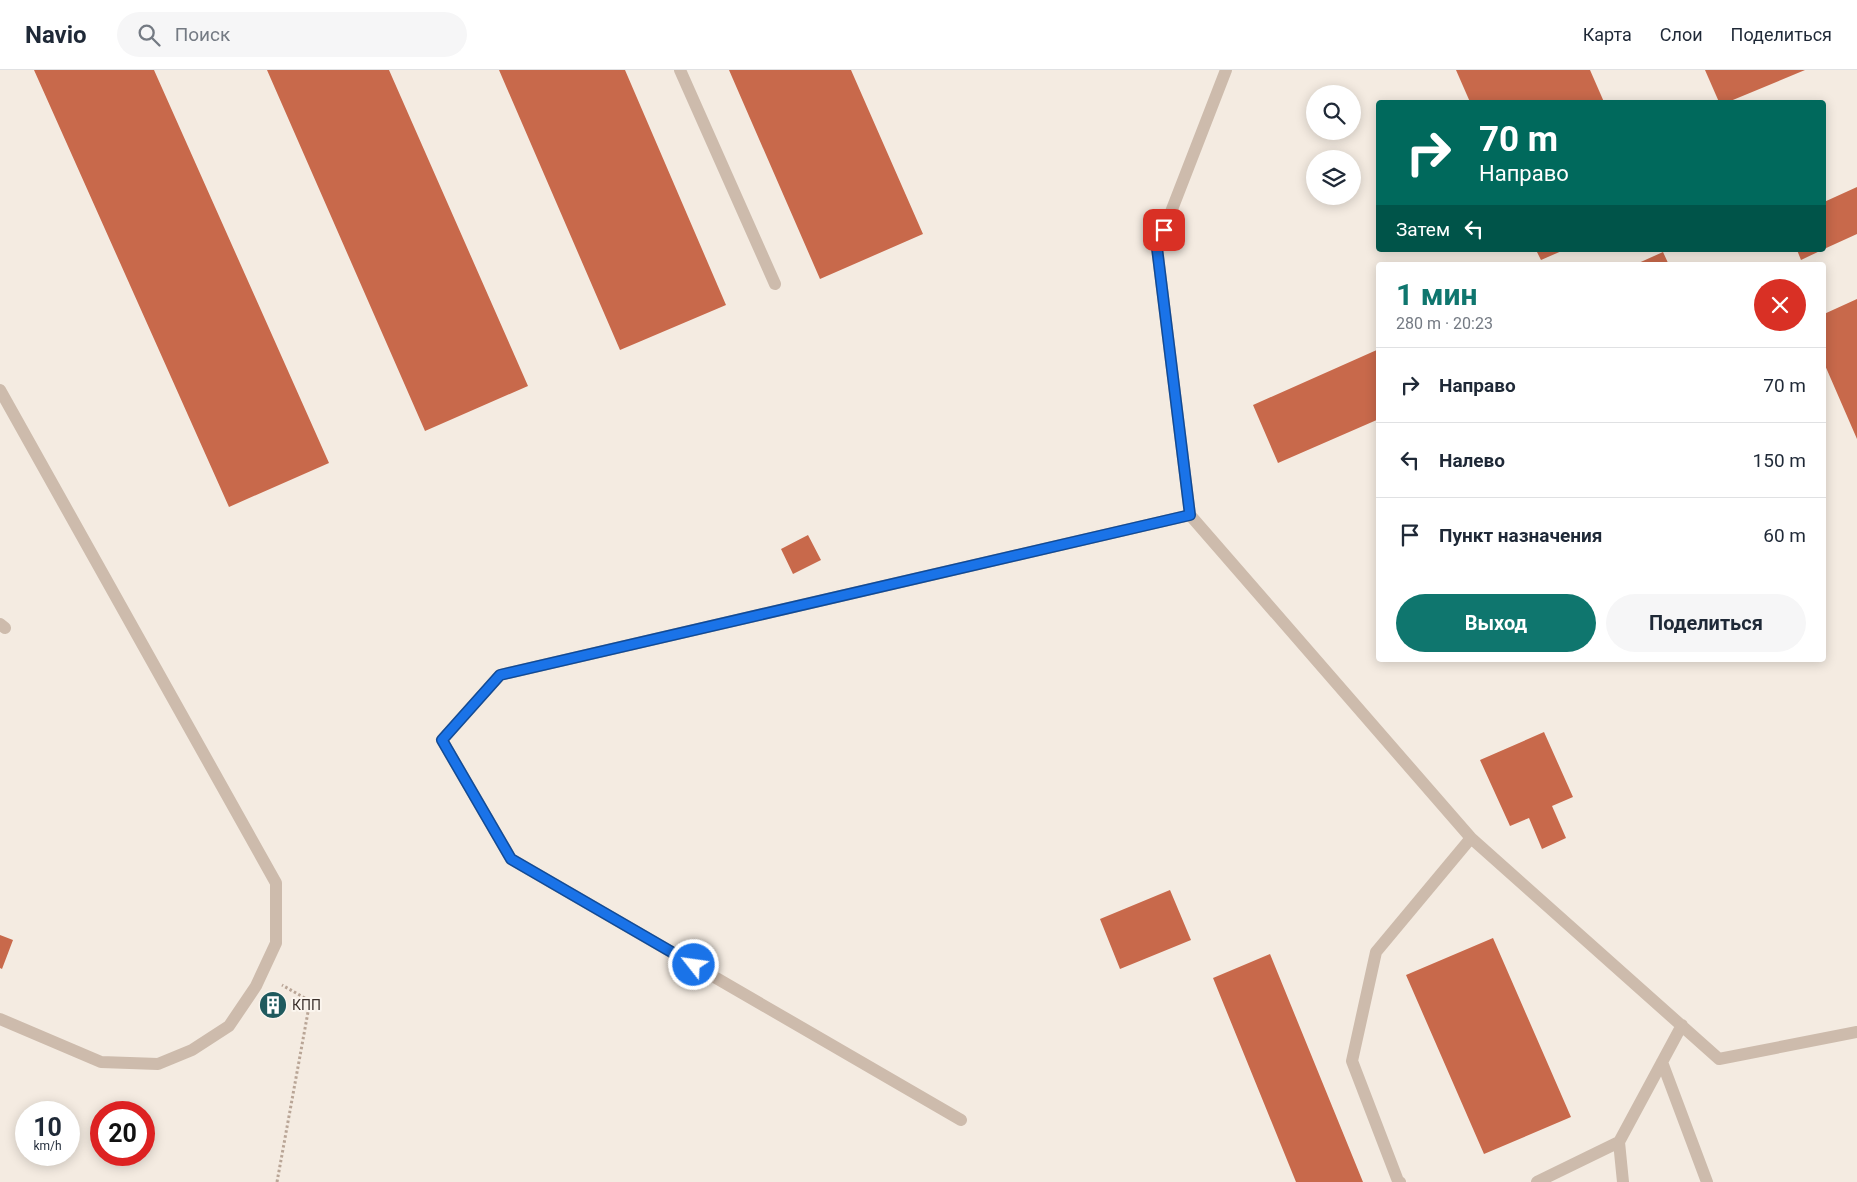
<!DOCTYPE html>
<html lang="ru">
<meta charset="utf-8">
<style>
:root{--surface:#fff;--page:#f6f6f7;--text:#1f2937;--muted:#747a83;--line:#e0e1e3;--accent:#0f766e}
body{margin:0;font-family:Roboto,sans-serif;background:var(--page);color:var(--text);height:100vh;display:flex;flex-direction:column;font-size:19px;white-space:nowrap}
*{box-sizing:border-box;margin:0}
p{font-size:16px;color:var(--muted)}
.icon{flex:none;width:28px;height:28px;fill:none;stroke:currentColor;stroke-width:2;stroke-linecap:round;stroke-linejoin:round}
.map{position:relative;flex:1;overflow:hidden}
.drawer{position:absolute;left:1376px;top:192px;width:450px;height:400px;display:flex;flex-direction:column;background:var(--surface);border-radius:5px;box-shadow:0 2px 12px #0003}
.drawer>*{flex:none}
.guide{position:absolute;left:1376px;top:30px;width:450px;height:152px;border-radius:5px;box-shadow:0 2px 12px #0003;background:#00695c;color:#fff;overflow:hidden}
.tools{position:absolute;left:1306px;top:15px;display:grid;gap:10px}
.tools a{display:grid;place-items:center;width:55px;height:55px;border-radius:50%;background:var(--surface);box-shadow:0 2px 12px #0003;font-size:25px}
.speed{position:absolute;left:15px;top:1031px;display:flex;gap:10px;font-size:25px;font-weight:700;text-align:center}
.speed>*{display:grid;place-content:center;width:65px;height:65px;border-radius:50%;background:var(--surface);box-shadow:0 2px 12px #0003;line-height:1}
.speed small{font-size:12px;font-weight:400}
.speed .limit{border:8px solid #d22;background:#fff;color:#111}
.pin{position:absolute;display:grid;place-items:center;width:42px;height:42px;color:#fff;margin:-21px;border-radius:10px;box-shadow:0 2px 8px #0006}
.me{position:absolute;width:55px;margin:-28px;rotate:300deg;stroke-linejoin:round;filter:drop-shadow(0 0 4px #0008)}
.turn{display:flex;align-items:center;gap:18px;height:105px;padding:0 20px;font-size:22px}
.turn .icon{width:65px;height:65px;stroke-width:2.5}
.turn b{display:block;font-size:35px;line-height:42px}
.then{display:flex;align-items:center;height:48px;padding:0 20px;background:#0003;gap:10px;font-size:19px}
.round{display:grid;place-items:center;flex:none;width:52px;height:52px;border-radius:26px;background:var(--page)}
.headline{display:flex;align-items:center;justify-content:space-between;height:85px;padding:0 20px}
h1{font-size:30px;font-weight:700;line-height:38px;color:var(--accent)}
.cta{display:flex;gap:10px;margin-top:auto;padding:10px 20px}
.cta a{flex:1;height:58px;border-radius:30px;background:var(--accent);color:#fff;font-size:20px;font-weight:700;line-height:58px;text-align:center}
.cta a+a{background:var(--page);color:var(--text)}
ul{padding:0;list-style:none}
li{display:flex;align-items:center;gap:15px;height:75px;padding:0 20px;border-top:1px solid var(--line)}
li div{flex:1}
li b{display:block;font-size:19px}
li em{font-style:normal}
header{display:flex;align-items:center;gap:30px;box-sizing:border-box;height:70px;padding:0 25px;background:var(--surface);border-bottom:1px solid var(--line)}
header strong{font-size:24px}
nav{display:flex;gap:28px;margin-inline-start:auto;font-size:18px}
.search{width:350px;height:45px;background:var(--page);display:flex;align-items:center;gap:12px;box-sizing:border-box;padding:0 18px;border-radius:28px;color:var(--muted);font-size:19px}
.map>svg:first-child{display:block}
.building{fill:#c8694b}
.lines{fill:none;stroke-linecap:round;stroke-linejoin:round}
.path{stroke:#b9a596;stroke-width:3;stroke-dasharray:2.5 2.5;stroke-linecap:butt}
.service{stroke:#cdbbac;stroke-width:12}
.route-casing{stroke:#114b97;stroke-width:12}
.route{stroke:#1a73e8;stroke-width:9}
.labels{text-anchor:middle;stroke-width:4;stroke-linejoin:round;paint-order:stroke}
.poi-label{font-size:14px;fill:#3b302b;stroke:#fbf5ee;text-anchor:start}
</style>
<header>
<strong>Navio</strong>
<div class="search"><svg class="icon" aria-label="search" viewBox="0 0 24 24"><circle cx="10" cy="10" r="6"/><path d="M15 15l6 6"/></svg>Поиск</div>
<nav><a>Карта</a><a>Слои</a><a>Поделиться</a></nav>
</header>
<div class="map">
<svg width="1857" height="1112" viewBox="0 0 1857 1112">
<rect width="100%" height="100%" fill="#f4ebe1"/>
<path class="building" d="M34,0H154L329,393L229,437Z
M267,0H389L528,316L425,361Z
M499,0H625L726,235L620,280Z
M729,0H851L923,164L820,209Z
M1456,0H1590L1604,32H1470Z
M1705,0H1805L1728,32H1719Z
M1857,117V164L1824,179V132Z
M1536,180H1564L1541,190Z
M1797,180H1822L1801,190Z
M1663,182L1669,195H1634Z
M1857,229V369L1824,293V244Z
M1379,279V349L1278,393L1253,335Z
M808,465L821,490L793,504L781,479Z
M1544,662L1573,727L1552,736L1566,768L1542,779L1529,748L1510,756L1480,690Z
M1170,820L1191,870L1120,899L1100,849Z
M0,865L13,870L2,899L0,898Z
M1493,868L1571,1047L1484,1084L1406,905Z
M1270,884L1363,1112H1296L1213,908Z
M267,923L286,933L279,947L260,937Z"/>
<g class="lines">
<path class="path" d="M277,1112L310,931L282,915"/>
<path class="service" d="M680,0L775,214
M1226,0L1157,178L1190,445L1471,768L1719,989L1857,962
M0,320L276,813V873L256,916L229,956L192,980L158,994L101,992L0,949
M0,554L5,558
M1662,992L1707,1112
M961,1050L511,789L442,670L500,605L1190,445
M1619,1072L1623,1112
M1400,1112L1398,1111L1352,991L1376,882L1471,768
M1537,1112L1619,1072L1682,955"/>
</g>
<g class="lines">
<defs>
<path id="route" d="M694,895L511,789L442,670L500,605L1190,445L1157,178L1164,160"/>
</defs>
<use href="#route" class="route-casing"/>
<use href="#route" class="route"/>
</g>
<defs>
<symbol id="building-disc" viewBox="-11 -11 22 22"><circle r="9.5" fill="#1f5a5e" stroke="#fbf5ee"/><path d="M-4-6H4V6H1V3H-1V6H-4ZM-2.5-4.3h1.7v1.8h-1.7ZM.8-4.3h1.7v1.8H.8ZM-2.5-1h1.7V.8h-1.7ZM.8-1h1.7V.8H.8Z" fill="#fff"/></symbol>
</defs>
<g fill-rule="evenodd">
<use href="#building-disc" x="257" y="919" width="32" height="32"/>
</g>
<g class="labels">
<g class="poi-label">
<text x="292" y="940">КПП</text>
</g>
</g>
</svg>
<div class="tools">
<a><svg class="icon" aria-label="search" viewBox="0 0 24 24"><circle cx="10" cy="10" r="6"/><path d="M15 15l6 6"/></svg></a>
<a><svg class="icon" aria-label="layers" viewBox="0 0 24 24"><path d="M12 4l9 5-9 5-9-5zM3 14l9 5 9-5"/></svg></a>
</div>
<div class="speed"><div>10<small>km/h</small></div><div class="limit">20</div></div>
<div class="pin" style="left:1164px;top:160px;background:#d93025"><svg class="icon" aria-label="arrive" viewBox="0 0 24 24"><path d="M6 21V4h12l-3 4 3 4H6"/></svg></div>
<svg class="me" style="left:694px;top:895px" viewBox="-20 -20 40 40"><circle r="17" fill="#1a73e8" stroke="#fff" stroke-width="3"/><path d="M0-11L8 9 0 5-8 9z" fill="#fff"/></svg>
<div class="guide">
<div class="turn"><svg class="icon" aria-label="right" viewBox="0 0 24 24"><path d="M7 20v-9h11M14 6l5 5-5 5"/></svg><div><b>70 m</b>Направо</div></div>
<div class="then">Затем<svg class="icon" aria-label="left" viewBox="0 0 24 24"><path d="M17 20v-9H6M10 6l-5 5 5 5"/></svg></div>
</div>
<section class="drawer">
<div class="headline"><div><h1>1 мин</h1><p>280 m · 20:23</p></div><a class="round" style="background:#d93025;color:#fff"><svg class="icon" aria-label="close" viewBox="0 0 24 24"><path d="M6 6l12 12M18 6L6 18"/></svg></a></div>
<ul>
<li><svg class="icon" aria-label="right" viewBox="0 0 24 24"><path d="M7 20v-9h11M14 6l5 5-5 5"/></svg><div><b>Направо</b></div><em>70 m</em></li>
<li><svg class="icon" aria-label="left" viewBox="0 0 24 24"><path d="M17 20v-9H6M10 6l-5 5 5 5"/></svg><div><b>Налево</b></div><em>150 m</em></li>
<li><svg class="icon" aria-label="arrive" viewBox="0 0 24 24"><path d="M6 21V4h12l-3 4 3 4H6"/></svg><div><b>Пункт назначения</b></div><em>60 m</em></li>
</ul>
<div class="cta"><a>Выход</a><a>Поделиться</a></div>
</section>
</div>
